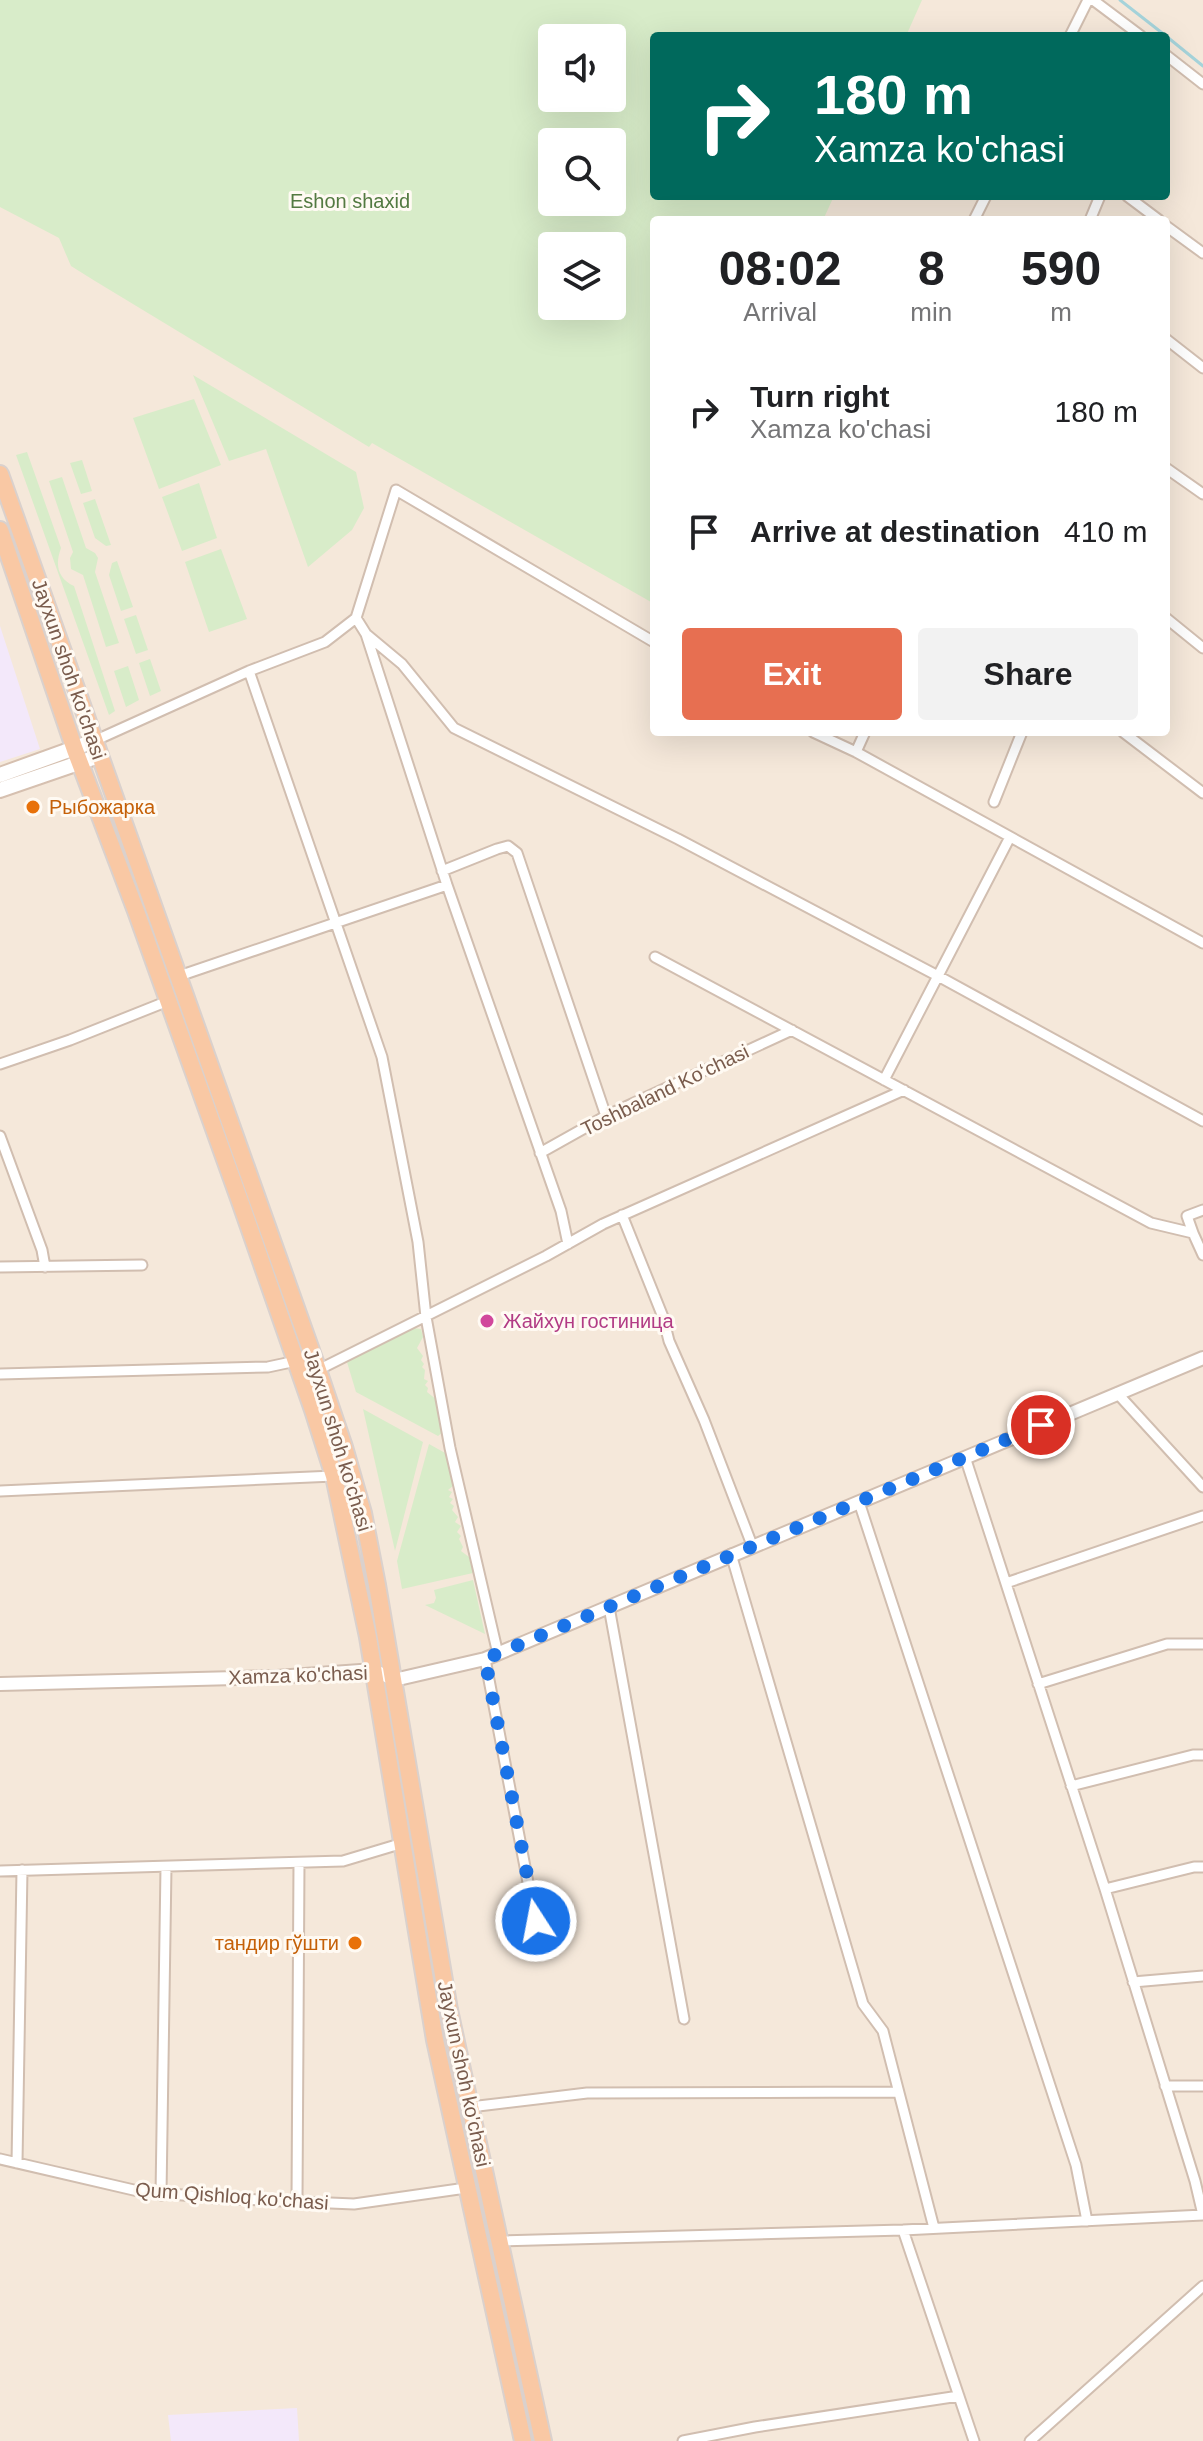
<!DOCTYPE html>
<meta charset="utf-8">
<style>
:root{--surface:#fff;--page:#f2f2f2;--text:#202124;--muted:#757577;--accent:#e76f51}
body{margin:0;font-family:Arial,sans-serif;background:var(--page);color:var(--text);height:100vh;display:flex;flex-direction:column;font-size:30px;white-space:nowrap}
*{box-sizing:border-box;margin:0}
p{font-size:26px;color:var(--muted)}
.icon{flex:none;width:44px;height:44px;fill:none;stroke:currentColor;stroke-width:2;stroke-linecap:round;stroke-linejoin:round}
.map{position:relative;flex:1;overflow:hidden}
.panel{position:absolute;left:650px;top:216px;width:520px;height:520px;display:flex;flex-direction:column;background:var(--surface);border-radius:8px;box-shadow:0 8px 32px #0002}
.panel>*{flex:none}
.guide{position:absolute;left:650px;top:32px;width:520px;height:168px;border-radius:8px;box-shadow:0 8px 32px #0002;background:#00695c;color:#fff;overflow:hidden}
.controls{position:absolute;left:538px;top:24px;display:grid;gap:16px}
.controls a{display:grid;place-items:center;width:88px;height:88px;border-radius:8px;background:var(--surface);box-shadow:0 8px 32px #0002;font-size:40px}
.pin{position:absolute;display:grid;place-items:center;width:68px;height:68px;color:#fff;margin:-34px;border:4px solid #fff;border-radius:50%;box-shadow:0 2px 8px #0007}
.me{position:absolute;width:88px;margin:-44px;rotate:349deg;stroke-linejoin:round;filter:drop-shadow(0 0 6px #0008)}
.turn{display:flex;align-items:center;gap:28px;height:168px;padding:0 32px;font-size:36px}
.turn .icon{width:104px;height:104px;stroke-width:2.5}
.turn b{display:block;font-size:56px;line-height:68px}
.eta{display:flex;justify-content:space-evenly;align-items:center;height:136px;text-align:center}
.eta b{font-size:48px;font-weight:700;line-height:56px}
.button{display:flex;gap:16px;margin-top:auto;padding:16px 32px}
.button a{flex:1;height:92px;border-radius:8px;background:var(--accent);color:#fff;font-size:32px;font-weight:700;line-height:92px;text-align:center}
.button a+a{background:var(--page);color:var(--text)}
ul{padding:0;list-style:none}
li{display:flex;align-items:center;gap:24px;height:120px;padding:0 32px}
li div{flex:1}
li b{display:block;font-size:30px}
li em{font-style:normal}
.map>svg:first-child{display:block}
.residential{fill:#f5e8da;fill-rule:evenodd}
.education{fill:#f3e8fa}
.green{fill:#d8ecc9;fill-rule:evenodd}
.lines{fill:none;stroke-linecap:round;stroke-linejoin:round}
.stream{stroke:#a5d3da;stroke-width:3}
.minor-casing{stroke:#d1beb0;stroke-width:13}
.tertiary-casing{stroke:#d1beb0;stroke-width:16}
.secondary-casing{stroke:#d6c0b0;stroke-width:18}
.trunk-casing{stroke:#dad1cd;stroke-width:20}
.minor{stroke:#fff;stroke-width:9}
.tertiary{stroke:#fff;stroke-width:12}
.secondary{stroke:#fff;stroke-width:14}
.trunk{stroke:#f9c8a4;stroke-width:16}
.route{stroke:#1a73e8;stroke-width:14;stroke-dasharray:0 25.2}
.food-dot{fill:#e8710a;stroke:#fffaf3;stroke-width:3}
.hotel-dot{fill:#d1479c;stroke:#fffaf3;stroke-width:3}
.labels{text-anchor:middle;stroke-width:6;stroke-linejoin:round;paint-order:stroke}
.park-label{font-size:20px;fill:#537a41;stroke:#fffaf3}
.street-label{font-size:20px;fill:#7a5c4d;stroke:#fffaf3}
.food-label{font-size:20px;fill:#c56008;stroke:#fffaf3;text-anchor:start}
.hotel-label{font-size:20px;fill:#b23c85;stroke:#fffaf3;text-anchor:start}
</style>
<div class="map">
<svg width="1203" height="2441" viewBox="0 0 1203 2441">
<rect width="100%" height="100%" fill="#fdf6ec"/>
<path class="residential" d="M0,0H1203V2441H0ZM654,36H1166V196H654ZM552,38H612V98H552ZM552,142H612V202H552ZM654,220H1166V732H654ZM552,246H612V306H552Z"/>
<path class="education" d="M0,626L40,749L0,762Z
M297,2408L299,2441H171L168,2415Z"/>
<path class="green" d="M0,0H922L906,36H654V196H834L823,220H654V596L651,602L372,443L369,447L95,281L71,266L59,238L0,207ZM552,38H612V98H552ZM552,142H612V202H552ZM552,246H612V306H552Z
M193,375L356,472L364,508L352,530L308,567L266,449L229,461Z
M194,399L221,465L159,489L133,418Z
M27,452L61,548C55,564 57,578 74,586L115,711L109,715L16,455Z
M82,460L92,491L81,494L70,463Z
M62,477L86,548L95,553L98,558L95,572L119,643L106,647L83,575L71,569L70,558L73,552L49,481Z
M199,483L217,538L182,551L162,497Z
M95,499L111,545L106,546L95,538L83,503Z
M221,549L247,619L209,632L185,562Z
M117,561L133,607L121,611L109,575L112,563Z
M136,615L148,650L136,654L124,619Z
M150,659L161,691L150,696L139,663Z
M128,666L139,700L126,707L114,671Z
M413,1328L421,1329L423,1337L417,1348L423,1356L421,1360L424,1364L422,1367L425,1370L424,1379L428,1381L425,1385L428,1388L427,1392L437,1400L444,1431L438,1436L356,1392L347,1362Z
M363,1409L423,1442L395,1551Z
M429,1444L447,1454L454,1485L448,1490L452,1492L449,1497L453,1499L450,1503L454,1506L452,1510L458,1517L455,1522L461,1526L457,1532L461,1536L459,1539L463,1547L461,1551L469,1557L473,1573L402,1589L397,1561Z
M473,1580L485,1634L425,1605L434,1603L436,1598L434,1590Z"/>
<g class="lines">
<path class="stream" d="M1120,0L1166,36
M1166,36L1203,66"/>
<defs>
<path id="minor" d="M1093,0L1141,36
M1070,36L1088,0
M1166,55L1203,84
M1127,196L1159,220
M974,220L986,196
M1090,220L1100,196
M1166,226L1203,253
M1166,339L1203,368
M1166,468L1203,494
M1166,618L1203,648
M366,634L402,664L454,728L678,839L938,976L1203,1121
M249,671L382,1057L418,1242L426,1317L450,1448L498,1654
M813,732L856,752L1203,943
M1123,732L1203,793
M94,741L249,671L325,642L356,618
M856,752L865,732
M994,802L1022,732
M442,871L497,849L508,846L517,853L606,1116
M655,957L1151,1223L1193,1233L1203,1255
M179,976L447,885
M0,1064L70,1040L168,1001
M884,1080L1010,837
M0,1136L42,1250L45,1267
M540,1153L606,1116L792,1030
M622,1215L663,1317L669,1341L704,1420L752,1545
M1193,1233L1187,1216L1203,1210
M568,1244L561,1211L447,885L366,634L356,618L396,490L654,642
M0,1267L142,1265
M318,1370L546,1256L603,1224L904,1090
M0,1374L268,1367L296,1361
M1117,1393L1203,1487
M965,1457L1105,1889L1195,2181L1203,2215
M0,1491L334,1476
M859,1502L1076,2165L1087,2221
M731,1554L863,2004L883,2031L934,2228
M1006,1583L1203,1516
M609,1607L684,2019
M485,1659L541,1950
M1038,1684L1167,1644H1203
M1071,1786L1193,1755H1203
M0,1871L343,1861L403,1843
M1105,1889L1194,1867H1203
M1133,1982L1203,1976
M1165,2086H1203
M470,2107L587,2093L897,2092
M0,2159L138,2191L216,2198L354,2204L466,2188
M17,2163L22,1870
M161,2195L166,1867
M297,2201L299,1863
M903,2230L974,2441
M499,2241L903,2230L1203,2215
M683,2441L755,2427L959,2396
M1030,2441L1203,2286"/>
<path id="tertiary" d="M0,1684L277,1677L374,1670L394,1680L485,1659L1203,1358"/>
<path id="secondary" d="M0,775L94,741
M0,790L99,756"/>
<path id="trunk" d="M0,474L318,1370L344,1447L363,1513L377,1585L449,2010L543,2441
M0,530L75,750L136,911L241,1204L313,1410L334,1476L368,1637L435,2040L523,2441"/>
</defs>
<use href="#minor" class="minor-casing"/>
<use href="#tertiary" class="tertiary-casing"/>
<use href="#secondary" class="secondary-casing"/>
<use href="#trunk" class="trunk-casing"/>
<use href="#minor" class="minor"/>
<use href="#tertiary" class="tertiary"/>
<use href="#secondary" class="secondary"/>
<use href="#trunk" class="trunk"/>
</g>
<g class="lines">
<path class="route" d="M536,1921L485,1659L1041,1425"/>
</g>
<g class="food-dot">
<circle cx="33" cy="807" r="8"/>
<circle cx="355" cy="1943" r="8"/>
</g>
<circle class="hotel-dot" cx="487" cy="1321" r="8"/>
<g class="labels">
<g class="park-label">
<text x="350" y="208">Eshon shaxid</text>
</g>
<g class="street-label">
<text transform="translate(69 669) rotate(71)" y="7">Jayxun shoh ko'chasi</text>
<text transform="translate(665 1090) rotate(-26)" y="7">Toshbaland Koʻchasi</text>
<text transform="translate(338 1440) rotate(73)" y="7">Jayxun shoh ko'chasi</text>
<text transform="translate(298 1675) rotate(-2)" y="7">Xamza ko'chasi</text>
<text transform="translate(464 2074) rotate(78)" y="7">Jayxun shoh ko'chasi</text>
<text transform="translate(232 2196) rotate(4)" y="7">Qum Qishloq ko'chasi</text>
</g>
<g class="food-label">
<text x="49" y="814">Рыбожарка</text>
<text x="339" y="1950" text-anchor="end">тандир гўшти</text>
</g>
<g class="hotel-label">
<text x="503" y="1328">Жайхун гостиница</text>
</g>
</g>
</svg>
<div class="controls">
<a><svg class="icon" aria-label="sound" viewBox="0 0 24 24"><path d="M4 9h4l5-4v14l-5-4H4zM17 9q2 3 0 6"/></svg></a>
<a><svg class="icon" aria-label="search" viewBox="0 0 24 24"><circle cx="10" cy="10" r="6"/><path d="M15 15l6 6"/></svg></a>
<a><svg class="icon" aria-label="layers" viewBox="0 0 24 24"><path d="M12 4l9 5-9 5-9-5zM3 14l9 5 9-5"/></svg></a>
</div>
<div class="pin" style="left:1041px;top:1425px;background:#d93025"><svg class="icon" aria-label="arrive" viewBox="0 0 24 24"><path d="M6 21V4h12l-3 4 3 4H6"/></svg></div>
<svg class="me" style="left:536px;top:1921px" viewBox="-20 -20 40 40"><circle r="17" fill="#1a73e8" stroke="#fff" stroke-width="3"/><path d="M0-11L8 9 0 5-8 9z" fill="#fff"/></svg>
<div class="guide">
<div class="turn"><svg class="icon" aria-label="right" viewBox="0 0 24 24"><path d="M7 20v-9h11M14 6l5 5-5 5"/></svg><div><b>180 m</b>Xamza ko'chasi</div></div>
</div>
<section class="panel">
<div class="eta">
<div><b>08:02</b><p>Arrival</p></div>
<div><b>8</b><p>min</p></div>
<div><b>590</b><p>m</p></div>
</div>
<ul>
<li><svg class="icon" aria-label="right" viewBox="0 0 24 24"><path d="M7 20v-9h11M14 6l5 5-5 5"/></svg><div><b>Turn right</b><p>Xamza ko'chasi</p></div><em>180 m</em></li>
<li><svg class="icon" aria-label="arrive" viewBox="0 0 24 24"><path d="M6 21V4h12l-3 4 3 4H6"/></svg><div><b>Arrive at destination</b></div><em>410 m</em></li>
</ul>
<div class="button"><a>Exit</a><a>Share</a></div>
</section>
</div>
